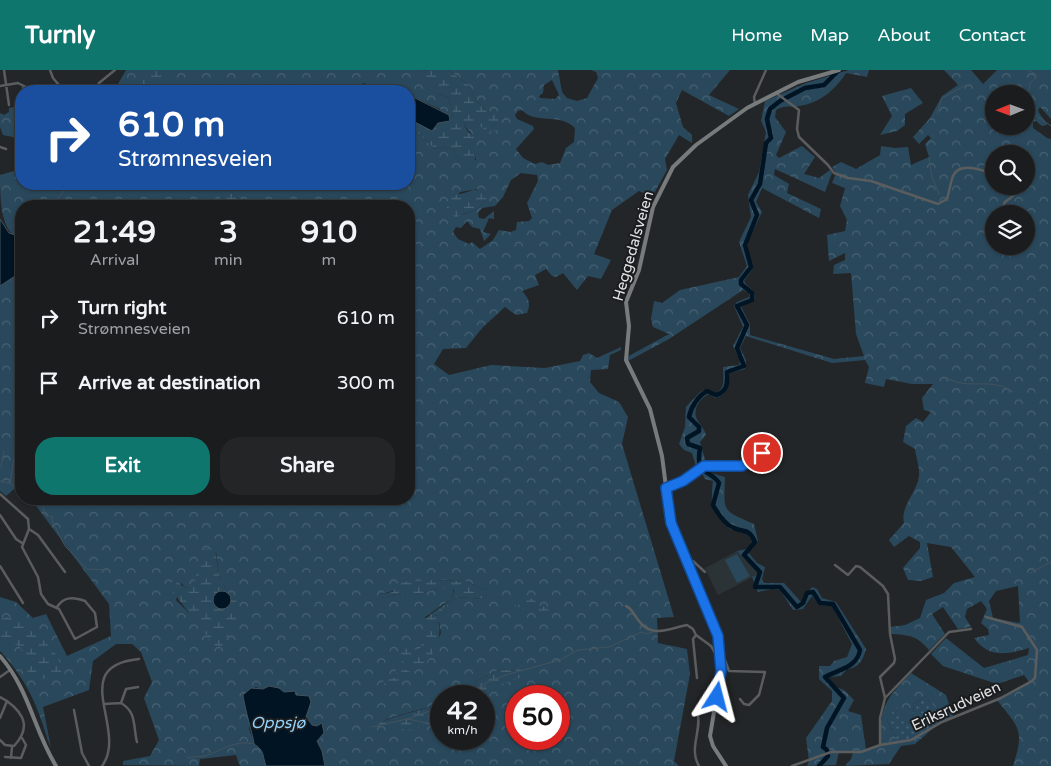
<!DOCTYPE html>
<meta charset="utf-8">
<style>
:root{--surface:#1a1c1e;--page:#232527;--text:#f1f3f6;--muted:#9fa1a4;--line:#383a3c;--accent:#0f766e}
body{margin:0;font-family:"Varela Round",sans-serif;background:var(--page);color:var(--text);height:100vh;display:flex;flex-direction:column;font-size:19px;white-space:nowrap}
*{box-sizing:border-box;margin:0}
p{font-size:16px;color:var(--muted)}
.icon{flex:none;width:28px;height:28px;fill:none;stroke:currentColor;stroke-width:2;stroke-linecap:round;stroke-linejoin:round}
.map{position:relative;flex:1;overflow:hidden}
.details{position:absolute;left:15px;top:130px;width:400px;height:305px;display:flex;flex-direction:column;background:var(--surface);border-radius:20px;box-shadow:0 1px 4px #0004,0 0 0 1px var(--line)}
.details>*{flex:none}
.top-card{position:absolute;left:15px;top:15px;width:400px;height:105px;border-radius:20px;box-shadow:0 1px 4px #0004,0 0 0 1px var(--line);background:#1a4fa0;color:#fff;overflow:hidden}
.needle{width:32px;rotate:269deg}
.tools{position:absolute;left:985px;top:15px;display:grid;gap:10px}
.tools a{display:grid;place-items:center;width:50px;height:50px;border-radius:50%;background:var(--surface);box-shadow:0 1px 4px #0004,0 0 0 1px var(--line);font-size:25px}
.speed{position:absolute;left:430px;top:615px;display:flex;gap:10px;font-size:25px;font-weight:700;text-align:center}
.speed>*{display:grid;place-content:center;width:65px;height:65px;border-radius:50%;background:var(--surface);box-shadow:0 1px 4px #0004,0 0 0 1px var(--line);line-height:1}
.speed small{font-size:12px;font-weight:400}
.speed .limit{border:8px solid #d22;background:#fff;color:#111}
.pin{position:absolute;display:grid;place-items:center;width:42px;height:42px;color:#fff;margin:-21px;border:2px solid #fff;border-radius:50%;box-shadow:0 1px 5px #0007}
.me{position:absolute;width:55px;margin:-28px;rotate:9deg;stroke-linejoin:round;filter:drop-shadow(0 0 4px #0008)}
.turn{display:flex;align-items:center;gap:18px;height:105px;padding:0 20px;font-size:22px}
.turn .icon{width:65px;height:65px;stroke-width:2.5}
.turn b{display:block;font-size:35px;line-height:42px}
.eta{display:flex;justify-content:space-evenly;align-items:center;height:85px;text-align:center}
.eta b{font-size:30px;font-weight:800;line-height:35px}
.button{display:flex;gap:10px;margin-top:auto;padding:10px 20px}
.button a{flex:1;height:58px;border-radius:20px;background:var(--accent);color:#fff;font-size:20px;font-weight:800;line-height:58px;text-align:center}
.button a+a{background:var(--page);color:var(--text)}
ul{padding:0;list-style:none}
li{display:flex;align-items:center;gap:15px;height:65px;padding:0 20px}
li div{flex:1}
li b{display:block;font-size:19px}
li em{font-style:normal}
header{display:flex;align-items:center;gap:30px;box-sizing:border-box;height:70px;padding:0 25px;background:var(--accent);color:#fff}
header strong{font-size:24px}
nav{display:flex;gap:28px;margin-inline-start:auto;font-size:18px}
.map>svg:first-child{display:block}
.built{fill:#2b3337}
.grass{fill:url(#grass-dots)}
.forest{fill:url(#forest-crowns);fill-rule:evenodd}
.wetland{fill:url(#wetland-marsh)}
.garden{fill:#29485c}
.water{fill:#001423;stroke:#43525c}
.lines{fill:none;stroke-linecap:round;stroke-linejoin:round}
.stream{stroke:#43525c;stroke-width:1}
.river{stroke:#001423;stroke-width:4.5}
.street{stroke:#5b5c5d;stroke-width:2.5}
.secondary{stroke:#787b7c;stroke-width:4}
.route-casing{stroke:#114b97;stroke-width:12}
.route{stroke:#1a73e8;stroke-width:9}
.labels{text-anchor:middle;stroke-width:4;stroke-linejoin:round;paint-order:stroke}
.street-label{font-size:15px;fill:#dfe1e2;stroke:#1a1c1e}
.water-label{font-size:16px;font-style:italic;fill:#93d2fa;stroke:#1a1c1e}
</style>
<header>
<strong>Turnly</strong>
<nav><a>Home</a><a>Map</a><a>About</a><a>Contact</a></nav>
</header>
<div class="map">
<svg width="1051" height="696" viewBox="0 0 1051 696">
<defs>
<pattern id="grass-dots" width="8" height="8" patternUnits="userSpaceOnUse" patternTransform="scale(1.25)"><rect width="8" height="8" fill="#29485c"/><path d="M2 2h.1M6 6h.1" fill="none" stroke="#486273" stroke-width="1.8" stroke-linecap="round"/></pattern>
<pattern id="forest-crowns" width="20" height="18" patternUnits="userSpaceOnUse" patternTransform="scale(1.25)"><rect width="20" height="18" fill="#29485c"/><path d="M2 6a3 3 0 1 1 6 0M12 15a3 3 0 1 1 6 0" fill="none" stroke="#486273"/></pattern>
<pattern id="wetland-marsh" width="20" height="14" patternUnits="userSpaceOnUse" patternTransform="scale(1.25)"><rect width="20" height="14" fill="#29485c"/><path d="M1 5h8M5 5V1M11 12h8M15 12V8" fill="none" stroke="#486273"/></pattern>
</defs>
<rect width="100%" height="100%" fill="#232628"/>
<path class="built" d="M737,481L745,490L759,498V504L718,525L705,498Z"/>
<path class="grass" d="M925,626L946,650L915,668L898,672L887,650L896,635L907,656L912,653L914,634Z"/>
<path class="forest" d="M126,0H427L419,2L438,24L448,27L453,43L450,51L440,39L409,25V21H382L376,16L363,13L364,21H114Z
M448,0H558L562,22L567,28L577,31L587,28L598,8L596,2L591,0H730L709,25L739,39L729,46L682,20L676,33L683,57L692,65V73L679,65L665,89L667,100L652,127L639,121L612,140L594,184L611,190L601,209L588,206L577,220L563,203L556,207L552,206L546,199L535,205L539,215L522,221C529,228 531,234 527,243L516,245L505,237L483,257L466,278L443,279L434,294L449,305L491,295L545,298L580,291L583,285L589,283L597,288L621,277V280L610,285L608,299L591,300L590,312L599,323L619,332L628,347L622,374L674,547L657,548L658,573L687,579L690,604L674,691L679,696H325L322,681L317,671L321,667V653L317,656L312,655L306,647L311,632L296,625L295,621L284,623L269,616L263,619L255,617L249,659L255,675C266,679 262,687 266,696H240L236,685L200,689L199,696L123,695V691L150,686L159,670L144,628L152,612L141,582L132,574H116L93,591L89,620L43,637L51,678C46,667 44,656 39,644C31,621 17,599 0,581V527L16,532L33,548L46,544L67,586L111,566L109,534L31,429H409V136H248L229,120H217L224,136H21V163L16,166C0,160 0,122 0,105L21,99V114H409V55L435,79L442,77L454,80L459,92L476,90L474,81L476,69L464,55L469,52H476L483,59L495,45L482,37L474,27L469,15ZM552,10L559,25L555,29L540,28L539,26L543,23L544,15ZM522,40C535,55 559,42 575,58L574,72L566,78L560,93L548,95L542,92L535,94L523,88L516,79L534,59L533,56L517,49L515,45L518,41ZM521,103L537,105L538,111L527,133L532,148L529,151L517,152L516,160L510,162L499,160L493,170L480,179L472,172L469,174L458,169L453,162L456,157L461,158L467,151L472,157L480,159L484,171L491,164L483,162L489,148L494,149V141L484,149L479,148L478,143L482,138L495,136L503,127L511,110ZM478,119L485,125L486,130L477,139L462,145L446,141L460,122ZM216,482L219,506L226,519H220L216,528L219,534L232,532L216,577L199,553L176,530L181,513L186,518L194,516L197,507ZM432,510L465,511L485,520L487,529L455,527L442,540L443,543L426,550L425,547L451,529L454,518H439L416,525L401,524L382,528L381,524L393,521L397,515ZM439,552L441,563L424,595L409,593L398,586L420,582L424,560ZM501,599L524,602L497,615L473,622L476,611ZM441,626H484V669H441V649C413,664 407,658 378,655C385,646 428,639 441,633ZM516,626H559V669H516Z
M849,0H869L867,7L846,3C835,20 820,33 799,36C790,38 785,34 776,40L775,47L786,62L776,85L779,88L802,76L815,87L804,104L819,108L830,100L832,103L825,122L775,99L774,105L789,114L787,123L821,139L819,148L762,118L756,132L762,142L749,169L747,177L753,198L744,211C748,219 757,219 754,230L741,237L750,254V265L834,289L864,286L856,264L851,203L833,204L834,195L845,190V183L829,191L827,165L845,161L847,150L840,136L845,118L832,113L836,103L832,97L841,92L856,99L880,85L881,76L895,78L908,77L911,95L929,87L925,74L931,68L928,65L919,74L913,67L930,48L942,26L958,15L944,0H971L983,14L997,0H1051V49L1040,37L1038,40C1040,47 1045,48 1047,55L1042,56L1036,51L1033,52V58L1047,68L1051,69V696H1013C1025,659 1019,658 996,629L1029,612L1024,605L997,614L943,596L931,584L946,568L984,598L1028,585L1029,578C1006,585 989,588 974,568L989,565L988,559L981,553L987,539L981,531L967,539L965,547L971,557L958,559L943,537L932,544L945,564L929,580C916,565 909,565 890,564V557L905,555L920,548L926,530L944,523L954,513L975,507L951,477L927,473L933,507L921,511L908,510L903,498L920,478V472L909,466L894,477L889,470L904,453C900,436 917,423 919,406C920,398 916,387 915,379L903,372L906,356L916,348L923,352L931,342L924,340L922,328L933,314H912L886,309L884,317L865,313L869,297L865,290L832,293L746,266L740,278L746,290L745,299L730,303C728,315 728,325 715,328L710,324C702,326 693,337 696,347C698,353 704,358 706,365L700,372L706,393L700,397L705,395L707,402L725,407C724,442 721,440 754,454L758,471L748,482L757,493L765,497L762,509L764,513H784L801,532L812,517L817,519L822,528L836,532L866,579C863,590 859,598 847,599L841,606L829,607L833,616L844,620L854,630L848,641L861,645L866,680L880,675C880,636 885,630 911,603L946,625L953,646L946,650L925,626L914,634L912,653L907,657L896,636L887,650L898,672L915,668L938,654L915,674L901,676L889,694L845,696L851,689L853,683L839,682L836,695L807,696L809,691L806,668L832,631V621L819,609V596H830L834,591L847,587L852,574L832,536L819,535L812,526L803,539L793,540L780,520L772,519L758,522L752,507L759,504V498L745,490L737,481L747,479L753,471L745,461L731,460C712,439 710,440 713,411L705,409L699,398L697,400L692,383L684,380L679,374L685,357L686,337L700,322L707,319L716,323C726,318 723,307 723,297L739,295L740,290L733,276L743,257L734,236L737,232L749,227V223L743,220L669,269L628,291L627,287L669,264L653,257L651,249L654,231L662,233L680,220L739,207L747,196L739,172L751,147L748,125L759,102L766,62L761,51L765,31L806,13ZM994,24H1026V56H994ZM994,84H1026V116H994ZM994,144H1026V176H994ZM1018,516L1020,553L993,548L989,531L996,521Z
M22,16L30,20L21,21V71L16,72L13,67L3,65L0,57V43L4,45L9,42V38L19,36Z
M911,18L923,33L905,44V55L897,61L880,65L892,46L882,26Z
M21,202V207L16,208V233L21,241V416L20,414L6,426L0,421V216Z"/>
<path class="wetland" d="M152,0H162L164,9L160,21H132Z
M427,0H448L469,15L474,27L482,37L498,46L500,57L497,60L488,62C479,57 475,48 464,55L469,63L476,65C476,73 477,88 473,96L469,97L459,92L454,80L442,77L435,79L409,55V49L434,59L438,53L450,51L453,43L448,27L438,24L420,10L419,2Z
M484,119L487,121L486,130L477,139L456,147L446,143C448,131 450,125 464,123C471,121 476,119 484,119Z
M216,120H229L248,136H224Z
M215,478L219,506L226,519H220L216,528L219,534L236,529C244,542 230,565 222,576L216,577L171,520L172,512H177L186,518L194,515L200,485L204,479Z
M432,510L465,511L485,520L493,526L487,529L455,527L442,540L444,543L435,546C447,560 433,589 420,599L398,589C398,584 404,578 409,576L420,582C423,569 421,553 434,546L423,554L422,553C429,541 455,534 454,518H439L416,525L407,526L401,524L382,528L381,524L393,522L396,514L400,512Z
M525,528L534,529L538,535L548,538L550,542L527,541L511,533Z
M10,547L15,551L36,557C47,580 60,578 62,607C56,611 35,608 28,606C27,593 27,576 11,573C6,572 4,573 0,569V549Z
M401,598L416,604L391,614L382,613L386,609L396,608L398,604L395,601L397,599Z
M501,599L524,602L526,606L498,615L489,625L473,622L476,611Z
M441,633V649C413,665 406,658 377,655C388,646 426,640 441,633Z"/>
<path class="garden" d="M737,484L750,506L737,513L725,490Z"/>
<path class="water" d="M409,25L449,45L450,51L438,53L432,61L409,49Z
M0,149L9,163L18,166L21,163V202L0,216Z
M21,207V241C15,230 12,220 17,208Z
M213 530a9 9 0 1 1 18 0a9 9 0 1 1-18 0Z
M269,616L279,618L284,622L295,621L296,625L309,626L311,632L306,647L312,655L317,656L322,653L324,663L317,671L322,681L325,696H266C262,685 265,681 254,674C254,669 244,636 243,625L251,618L263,619Z"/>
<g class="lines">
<path class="stream" d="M1028,0L1037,5
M1037,7L1030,13L1027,35C1032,44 1043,50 1051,56
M937,43L942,28L966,15
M929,88L932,107L939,124
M51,136L70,114
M947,308C968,321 992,306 1013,322
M687,368L684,370L685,375H691
M1,397L4,381
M0,411L10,413L21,422
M10,413L15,382
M14,417L21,383
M36,429L38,434L42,432L45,445L53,447L52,451L65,476L87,499L107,500
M1030,503L1051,492
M471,623L481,622L486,614
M464,626L487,612L509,604L560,590L578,580L609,577L641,562L646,564L653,562
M408,649L426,653L429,649L428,643
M372,657L407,649L441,637
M187,688C193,686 200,687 205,686C221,681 236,669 254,674"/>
<path class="river" d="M819,696L828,686L827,680L823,677L827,658L844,628L825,607C837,600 857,598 860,580L833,534L820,533L813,522L807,523L803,533L797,537L780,517H755L760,502L744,485L755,472C748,456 743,464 732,457C725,454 717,442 713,435L719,413C709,398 695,407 700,378L688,374L687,368L699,361V357L689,347C691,337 698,326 707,321L716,325C727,322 728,313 727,302L744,296L737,278L747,255L737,236L752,230V223L741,214V210L751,197L745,175L757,145L751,130L760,114L766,73L771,68L767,49L770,39L780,31L805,18L824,15L839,0"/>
<path class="street" d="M4,0L9,35
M50,0L53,8L64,21
M0,16L18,13L34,21
M96,21L99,13L115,0
M776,23L799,40L797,59L799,67L828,95L834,103L848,108L871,111L938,134L947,129C949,122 950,116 952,109C957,90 981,100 994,104
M755,34L754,27L766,0
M0,77L6,79
M1000,144L1005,132L1017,123L1016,116
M667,418L683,411L704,396H742L762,383
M0,424L28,449L29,459L22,477L38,507L41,524L48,534L59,539L75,569L97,557L95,543L85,531C74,527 64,526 57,537
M0,445L16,469L22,473
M29,459L38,465L65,502
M687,491H693L705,502
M835,495L848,505L856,496L860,497L883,516L888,524L890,564L895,589L894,593L880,607L885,628
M0,496L23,533
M626,536C633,539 634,546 639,551C652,569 670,558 687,555L693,559L696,565
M0,607L10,600
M697,608L693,569L696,565L711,576L716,585L725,590L729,601L765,602L759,625L749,635L744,634L740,629
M0,627L7,631
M121,633L126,619L138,617
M104,634L121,633C137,642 133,657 137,672
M74,640L82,683L89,696
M697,641C703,659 688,678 699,696
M0,648L7,631C26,645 30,659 14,676L5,675L0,670
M880,674V648L885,628L949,562L971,559
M5,687L21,688L26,675L22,668
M11,688L12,677
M102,696C129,660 66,596 139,589
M792,696L831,682H861L880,675L911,670L942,652L1001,628L1032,611L1035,608L1037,580L1022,557L986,547"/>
<path class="secondary" d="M0,586C30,621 33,658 56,696
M726,696L713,676L710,666L720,606L718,566L670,448L662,386L650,339L626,290L629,256L626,232L639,200L653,137L673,97L696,75L747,38L798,12L839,0"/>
</g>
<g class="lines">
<defs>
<path id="route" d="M717,627L721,601L718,566L671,453L666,418L683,411L704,396H742L762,383"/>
</defs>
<use href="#route" class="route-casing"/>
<use href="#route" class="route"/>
</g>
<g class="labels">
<g class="street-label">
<text transform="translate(633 176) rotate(-74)" y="5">Heggedalsveien</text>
<text transform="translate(956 636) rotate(-25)" y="5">Eriksrudveien</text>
</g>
<g class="water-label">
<text x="278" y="658">Oppsjø</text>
</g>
</g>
</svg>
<div class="tools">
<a><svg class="needle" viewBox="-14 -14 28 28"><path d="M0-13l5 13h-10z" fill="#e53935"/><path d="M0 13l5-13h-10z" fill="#9fa1a4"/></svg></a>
<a><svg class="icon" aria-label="search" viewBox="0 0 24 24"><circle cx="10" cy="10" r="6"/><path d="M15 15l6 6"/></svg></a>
<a><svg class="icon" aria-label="layers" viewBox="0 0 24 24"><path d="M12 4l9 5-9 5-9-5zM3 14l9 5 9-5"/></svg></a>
</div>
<div class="speed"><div>42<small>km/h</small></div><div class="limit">50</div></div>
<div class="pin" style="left:762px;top:383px;background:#d93025"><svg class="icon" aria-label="arrive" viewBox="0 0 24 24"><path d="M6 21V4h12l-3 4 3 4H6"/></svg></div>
<svg class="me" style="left:717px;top:627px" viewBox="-20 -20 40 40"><path d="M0-17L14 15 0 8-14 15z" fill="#1a73e8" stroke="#fff" stroke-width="4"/></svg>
<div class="top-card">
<div class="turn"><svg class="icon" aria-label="right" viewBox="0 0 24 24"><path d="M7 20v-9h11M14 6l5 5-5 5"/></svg><div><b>610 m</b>Strømnesveien</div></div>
</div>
<section class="details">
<div class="eta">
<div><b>21:49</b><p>Arrival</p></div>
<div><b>3</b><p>min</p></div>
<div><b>910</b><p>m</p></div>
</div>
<ul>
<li><svg class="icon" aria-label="right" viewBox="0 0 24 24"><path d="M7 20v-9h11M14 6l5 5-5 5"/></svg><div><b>Turn right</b><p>Strømnesveien</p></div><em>610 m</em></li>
<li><svg class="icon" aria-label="arrive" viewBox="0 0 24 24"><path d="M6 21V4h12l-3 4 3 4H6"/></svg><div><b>Arrive at destination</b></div><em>300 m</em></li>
</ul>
<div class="button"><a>Exit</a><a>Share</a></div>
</section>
</div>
